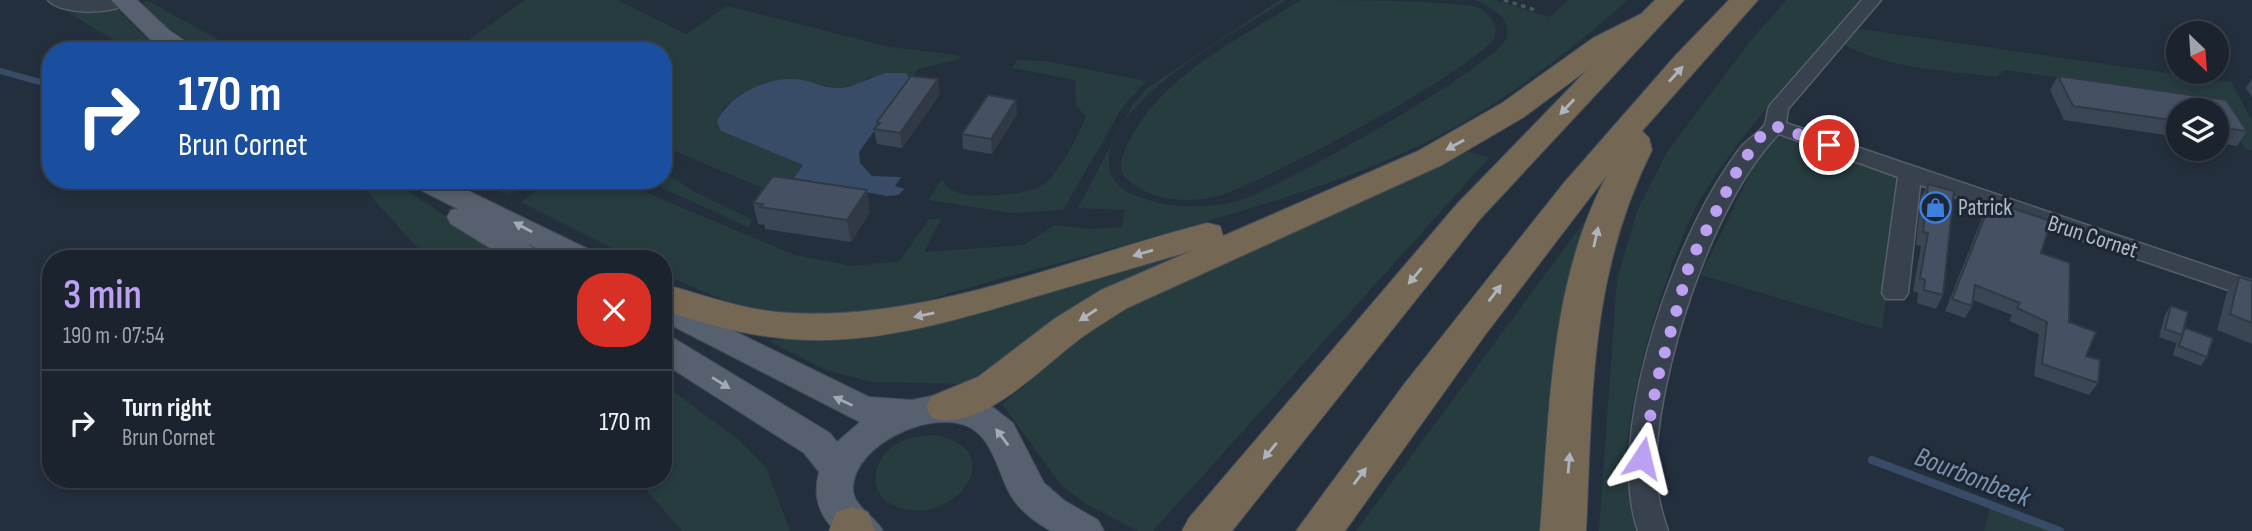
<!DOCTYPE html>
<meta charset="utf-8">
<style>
:root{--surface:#1b232e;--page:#242b36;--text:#f1f3f6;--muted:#a0a4aa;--line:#39404a;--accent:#bca0f2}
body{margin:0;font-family:"Sofia Sans Condensed",sans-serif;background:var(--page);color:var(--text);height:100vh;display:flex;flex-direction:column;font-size:26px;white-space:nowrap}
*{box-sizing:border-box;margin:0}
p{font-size:23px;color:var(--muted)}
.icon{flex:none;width:38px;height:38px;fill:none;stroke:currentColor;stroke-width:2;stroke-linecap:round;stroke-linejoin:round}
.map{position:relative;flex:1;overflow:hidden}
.details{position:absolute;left:42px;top:250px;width:630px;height:238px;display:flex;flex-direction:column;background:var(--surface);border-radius:28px;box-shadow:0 4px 10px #0003,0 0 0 2px var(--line)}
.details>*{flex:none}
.top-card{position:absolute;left:42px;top:42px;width:630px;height:147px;border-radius:28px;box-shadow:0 4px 10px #0003,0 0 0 2px var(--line);background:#1a4fa0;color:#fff;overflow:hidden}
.needle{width:46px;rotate:155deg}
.buttons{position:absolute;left:2166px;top:21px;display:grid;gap:14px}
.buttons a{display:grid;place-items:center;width:63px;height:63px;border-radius:50%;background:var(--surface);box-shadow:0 4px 10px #0003,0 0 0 2px var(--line);font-size:35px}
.pin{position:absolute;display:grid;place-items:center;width:60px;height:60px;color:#fff;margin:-30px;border:4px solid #fff;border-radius:50%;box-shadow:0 2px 7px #0007}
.me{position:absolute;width:77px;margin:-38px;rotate:10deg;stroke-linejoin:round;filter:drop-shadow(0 0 5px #0008)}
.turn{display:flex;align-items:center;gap:24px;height:147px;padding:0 21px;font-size:32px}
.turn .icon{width:91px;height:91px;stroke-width:2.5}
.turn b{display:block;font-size:49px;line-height:60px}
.round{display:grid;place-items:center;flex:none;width:74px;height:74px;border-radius:28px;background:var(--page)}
.summary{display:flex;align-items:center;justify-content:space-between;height:119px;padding:0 21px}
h1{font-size:42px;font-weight:600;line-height:52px;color:var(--accent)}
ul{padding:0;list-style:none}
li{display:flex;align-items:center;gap:21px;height:105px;padding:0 21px;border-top:2px solid var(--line)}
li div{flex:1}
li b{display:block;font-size:26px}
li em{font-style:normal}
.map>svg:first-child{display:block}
.green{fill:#263c3f}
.water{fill:#394c67}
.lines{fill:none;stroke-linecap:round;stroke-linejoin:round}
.stream-far1{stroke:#394c67;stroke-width:6}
.stream{stroke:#394c67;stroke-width:8}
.minor-casing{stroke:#565f6c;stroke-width:3}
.major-casing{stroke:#414a57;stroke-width:2}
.highway-casing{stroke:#434c59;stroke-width:2}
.path{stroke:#44595c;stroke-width:3.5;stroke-dasharray:4.5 4.5;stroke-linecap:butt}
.minor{fill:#38414e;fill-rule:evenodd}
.major{fill:#56606e;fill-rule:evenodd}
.highway{fill:#746855;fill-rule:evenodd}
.wall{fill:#3b4654}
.shaded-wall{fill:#303945}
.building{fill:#455162;stroke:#303945;stroke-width:2}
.oneway{fill:#aeb4bd}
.oneway2{fill:#a1aab7}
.route{stroke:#bca0f2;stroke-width:12;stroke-dasharray:0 21.6}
.labels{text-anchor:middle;stroke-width:6;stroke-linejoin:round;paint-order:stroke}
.poi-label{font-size:23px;fill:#b4bcc9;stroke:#1d2633;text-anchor:start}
.street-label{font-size:23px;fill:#b4bcc9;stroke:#1d2633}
.near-water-label{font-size:28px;font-style:italic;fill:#7c92b1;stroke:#1d2633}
</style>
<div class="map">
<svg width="2252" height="531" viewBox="0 0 2252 531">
<rect width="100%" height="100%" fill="#242f3e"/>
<path class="green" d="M525,0H617L686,34L727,6L889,47L950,54L959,56L960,59L918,69L911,80L870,77L859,84L836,88L814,83L765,82L723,108L721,131L803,165L794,178L774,193L663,146V51H453Z
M1280,0H1286C1238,31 1106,100 1109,164C1110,182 1124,192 1139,197C1172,209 1203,209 1238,201C1274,191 1499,65 1507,37C1512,18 1489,6 1475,0H1495L1549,17L1569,0H1628C1570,51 1500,106 1430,140C1353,179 1270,203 1187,227C1125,245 1062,263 999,279C937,296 857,326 793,319C747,313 705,292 663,274V259H633L521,202L539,189L564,180H616L795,255L852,266L900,261L929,219H941L924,252L1024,245L1054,225L1090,229L1122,227L1125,210L1078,208L1132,106L1147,88Z
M1301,0C1337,0 1454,0 1480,8C1490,14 1500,27 1494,38C1476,69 1254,189 1214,197C1188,203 1155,201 1133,184C1123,177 1118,170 1122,158C1150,80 1235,42 1301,0Z
M1787,0H1861C1807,61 1750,121 1706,190C1671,243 1619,417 1627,480C1629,497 1637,514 1641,531H1599L1617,280L1637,211L1667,152L1755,35Z
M148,1L239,51L203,49L168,28L143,3Z
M101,8L118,10L143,35L167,51H132L69,13Z
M1854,28L2231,82L2252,120V150L2246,149L2211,99L2006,70L1995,77C1944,70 1885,69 1841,43Z
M1017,60L1045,61L1146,81L1122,108L1063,210L1011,213L928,200L942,179C947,189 958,194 968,195C982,197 1033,194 1043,185C1063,168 1075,141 1086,117L1076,105L1075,80L1012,68Z
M1786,137L1899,177L1902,185L1882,329L1701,275L1759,155L1769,140Z
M1468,151L1489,158L1153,531H1138L1086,504L1062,486L1002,404L1089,332L1132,306Z
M663,171L693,191L753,220L748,227L645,180H663Z
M349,180H391L511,259H428L364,189Z
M479,180H539L507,195Z
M1586,219L1572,266L1540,531H1356Z
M1175,255L1179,258L969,384L872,382L825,370L767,340L809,339Z
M663,384L738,439L766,467L790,531H682L638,480H663Z
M934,435C1015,449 952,531 895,506C863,492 874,453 902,441C912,436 923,436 934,435Z
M1990,507L2052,531H1984Z"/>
<path class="water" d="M886,73H906L911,80L859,152L860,163L872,176L901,177L895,186L905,189L898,195L887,196L794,178L803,165L721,131L717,122C728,96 765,78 793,79C807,79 821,87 835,88C853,89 869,77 886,73Z"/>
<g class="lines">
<path class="stream-far1" d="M0,71L51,85"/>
<path class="stream" d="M1872,460L2060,531"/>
<defs>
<path id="minor" d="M48,0H132C119,15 62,16 48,0Z
M1862,0H1881L1788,109L1786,123L2252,281V298L1920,185L1908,293L1904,299H1886L1882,293L1898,177L1779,134C1712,201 1656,375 1656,469C1656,490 1661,511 1668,531H1638C1606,440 1667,266 1715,186C1723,173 1732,158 1742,146C1748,139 1761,132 1765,124C1768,117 1766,110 1771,104Z"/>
<path id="major" d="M111,0H137L169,30L200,51H170L151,40Z
M409,180H446L594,252L599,259H558L528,244L546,259H508L451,224L447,217L451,210L458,209L413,186Z
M663,296L869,397L912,400L936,395L965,398L994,408L1013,423L1044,483L1065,501L1098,520L1104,531H1051C1035,522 1020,511 1011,496C998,473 994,442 971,428C934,407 853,444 853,489C853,506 875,516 883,531H836C818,515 813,495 819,472L804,453L663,363V335L675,339L830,433L837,442L860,422L663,321Z"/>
<path id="highway" d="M1655,0H1684L1481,218L1232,531H1182L1189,518L1457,204L1587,70L1524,117L1442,165L1127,308C1112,318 1096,327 1081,338C1044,365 982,433 932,418L926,407L932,396L978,377L1054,319L1101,290L1191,251C1137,267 1082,283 1027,299C957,320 883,342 809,340C758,339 710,326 663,310V284C701,294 737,308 777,312C920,325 1070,258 1207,223L1220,226L1223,236L1418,151L1502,103L1593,38L1641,14Z
M1729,0H1758L1642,131L1649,138L1652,150C1589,277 1593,393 1586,531H1540C1550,412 1549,283 1607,175L1485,335L1345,531H1296L1405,383L1563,184L1675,56Z
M852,507L868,512L875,531H829L836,512Z"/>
</defs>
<use href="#minor" class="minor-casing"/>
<use href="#major" class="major-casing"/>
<use href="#highway" class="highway-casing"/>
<path class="path" d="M1504,0L1535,10"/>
<use href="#minor" class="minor"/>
<use href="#major" class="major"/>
<use href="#highway" class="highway"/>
</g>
<path class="wall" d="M2058,76L2226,100L2247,131L2237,146L2217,143V110H2179V137L2064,120L2050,90Z
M2252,79V97L2246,88Z
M940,94L902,148L877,144L874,129L877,126V122Z
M1017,114L992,154L963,149L962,134Z
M1928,184L1943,295L1936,309L1917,303L1918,293L1913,291L1921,246L1916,245L1921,197Z
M1991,201L2041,253L2069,322L2098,383L2089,395L2034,376L2039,334L2009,321L2012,315L1973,300L1972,306L1965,318L1945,311L1984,213Z
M753,203L870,212L851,242L765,229V225L758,224Z
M2239,277L2252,281V344L2217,330L2227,292Z
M2171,306L2183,330L2185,328L2207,357L2201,366L2173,355L2177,341L2176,343L2159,337L2165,314Z"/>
<path class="shaded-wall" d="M938,79L940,94L902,148L900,133Z
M1016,100L1017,114L992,154L991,139Z
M867,190L870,212L851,242L847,220Z"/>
<path class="building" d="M911,76L938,79L900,133L874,129L880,123L877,122Z
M2058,76L2226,100L2247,131L2217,127V110H2179V121L2073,106Z
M988,95L1016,100L991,139L962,134Z
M773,176L867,190L847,220L760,207L763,204L753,203Z
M1928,184L1954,191L1943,295L1924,290L1925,280L1920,278L1928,233L1923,232Z
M1991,201L2051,221L2041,253L2070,263L2069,322L2096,332L2086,356L2100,360L2098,383L2042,364L2047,322L2017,308L2020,303L1975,285L1972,306L1952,299Z
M2239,277L2252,281V323L2230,314Z
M2171,306L2188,312L2182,335L2165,329Z
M2185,328L2213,338L2207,357L2179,346Z"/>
<defs><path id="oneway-solid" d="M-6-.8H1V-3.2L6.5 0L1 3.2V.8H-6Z" transform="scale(1.75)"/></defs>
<g class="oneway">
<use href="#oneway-solid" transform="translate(1676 74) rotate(-48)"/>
<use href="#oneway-solid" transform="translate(1567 107) rotate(133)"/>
<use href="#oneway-solid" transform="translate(1455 145) rotate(151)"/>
<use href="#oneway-solid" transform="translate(1596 237) rotate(-77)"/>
<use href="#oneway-solid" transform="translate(1143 253) rotate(164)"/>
<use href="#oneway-solid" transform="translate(1415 276) rotate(130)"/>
<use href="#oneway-solid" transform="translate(1495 293) rotate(-53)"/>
<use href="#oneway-solid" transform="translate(924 315) rotate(168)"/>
<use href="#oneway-solid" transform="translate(1088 315) rotate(147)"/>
<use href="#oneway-solid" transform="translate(1270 451) rotate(130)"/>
<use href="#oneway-solid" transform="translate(1569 463) rotate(-85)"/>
<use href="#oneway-solid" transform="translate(1360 476) rotate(-53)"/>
</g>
<g class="oneway2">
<use href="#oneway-solid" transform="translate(523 227) rotate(-152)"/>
<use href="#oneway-solid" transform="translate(721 383) rotate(32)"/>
<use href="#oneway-solid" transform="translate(843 401) rotate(-155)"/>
<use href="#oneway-solid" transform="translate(1002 437) rotate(-127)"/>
</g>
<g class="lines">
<path class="route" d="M1642,458L1658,377L1690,262L1739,167L1761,136L1775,126L1829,145"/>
</g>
<defs>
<symbol id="shop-ring" viewBox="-11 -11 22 22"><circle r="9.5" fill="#1d2633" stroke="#3f7fe0" stroke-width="1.5"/><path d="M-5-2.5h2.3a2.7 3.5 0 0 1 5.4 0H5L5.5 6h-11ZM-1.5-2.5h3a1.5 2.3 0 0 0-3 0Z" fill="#3f7fe0"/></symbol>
</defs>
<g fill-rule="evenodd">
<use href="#shop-ring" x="1918" y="190" width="35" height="35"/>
</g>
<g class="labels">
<g class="poi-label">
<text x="1958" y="215">Patrick</text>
</g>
<g class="street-label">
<text transform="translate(2093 236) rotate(18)" y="8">Brun Cornet</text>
</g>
<g class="near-water-label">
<text transform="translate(1973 476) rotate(21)" y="10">Bourbonbeek</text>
</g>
</g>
</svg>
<div class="buttons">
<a><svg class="needle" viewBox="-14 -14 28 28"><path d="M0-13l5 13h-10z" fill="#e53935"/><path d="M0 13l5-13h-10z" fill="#a0a4aa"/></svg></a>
<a><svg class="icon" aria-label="layers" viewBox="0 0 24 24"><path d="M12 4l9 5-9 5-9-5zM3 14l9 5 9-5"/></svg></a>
</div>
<div class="pin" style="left:1829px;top:145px;background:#d93025"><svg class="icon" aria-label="arrive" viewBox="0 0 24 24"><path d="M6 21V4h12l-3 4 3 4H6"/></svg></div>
<svg class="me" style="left:1642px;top:458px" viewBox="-20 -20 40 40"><path d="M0-17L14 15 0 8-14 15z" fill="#bca0f2" stroke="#fff" stroke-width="4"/></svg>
<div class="top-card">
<div class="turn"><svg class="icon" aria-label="right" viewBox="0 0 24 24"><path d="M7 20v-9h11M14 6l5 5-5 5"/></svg><div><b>170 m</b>Brun Cornet</div></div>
</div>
<section class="details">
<div class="summary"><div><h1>3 min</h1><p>190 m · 07:54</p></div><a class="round" style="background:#d93025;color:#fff"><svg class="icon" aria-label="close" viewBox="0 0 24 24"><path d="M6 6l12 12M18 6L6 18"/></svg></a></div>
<ul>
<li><svg class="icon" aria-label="right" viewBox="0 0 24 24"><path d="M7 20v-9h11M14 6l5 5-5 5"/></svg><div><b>Turn right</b><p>Brun Cornet</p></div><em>170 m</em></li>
</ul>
</section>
</div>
